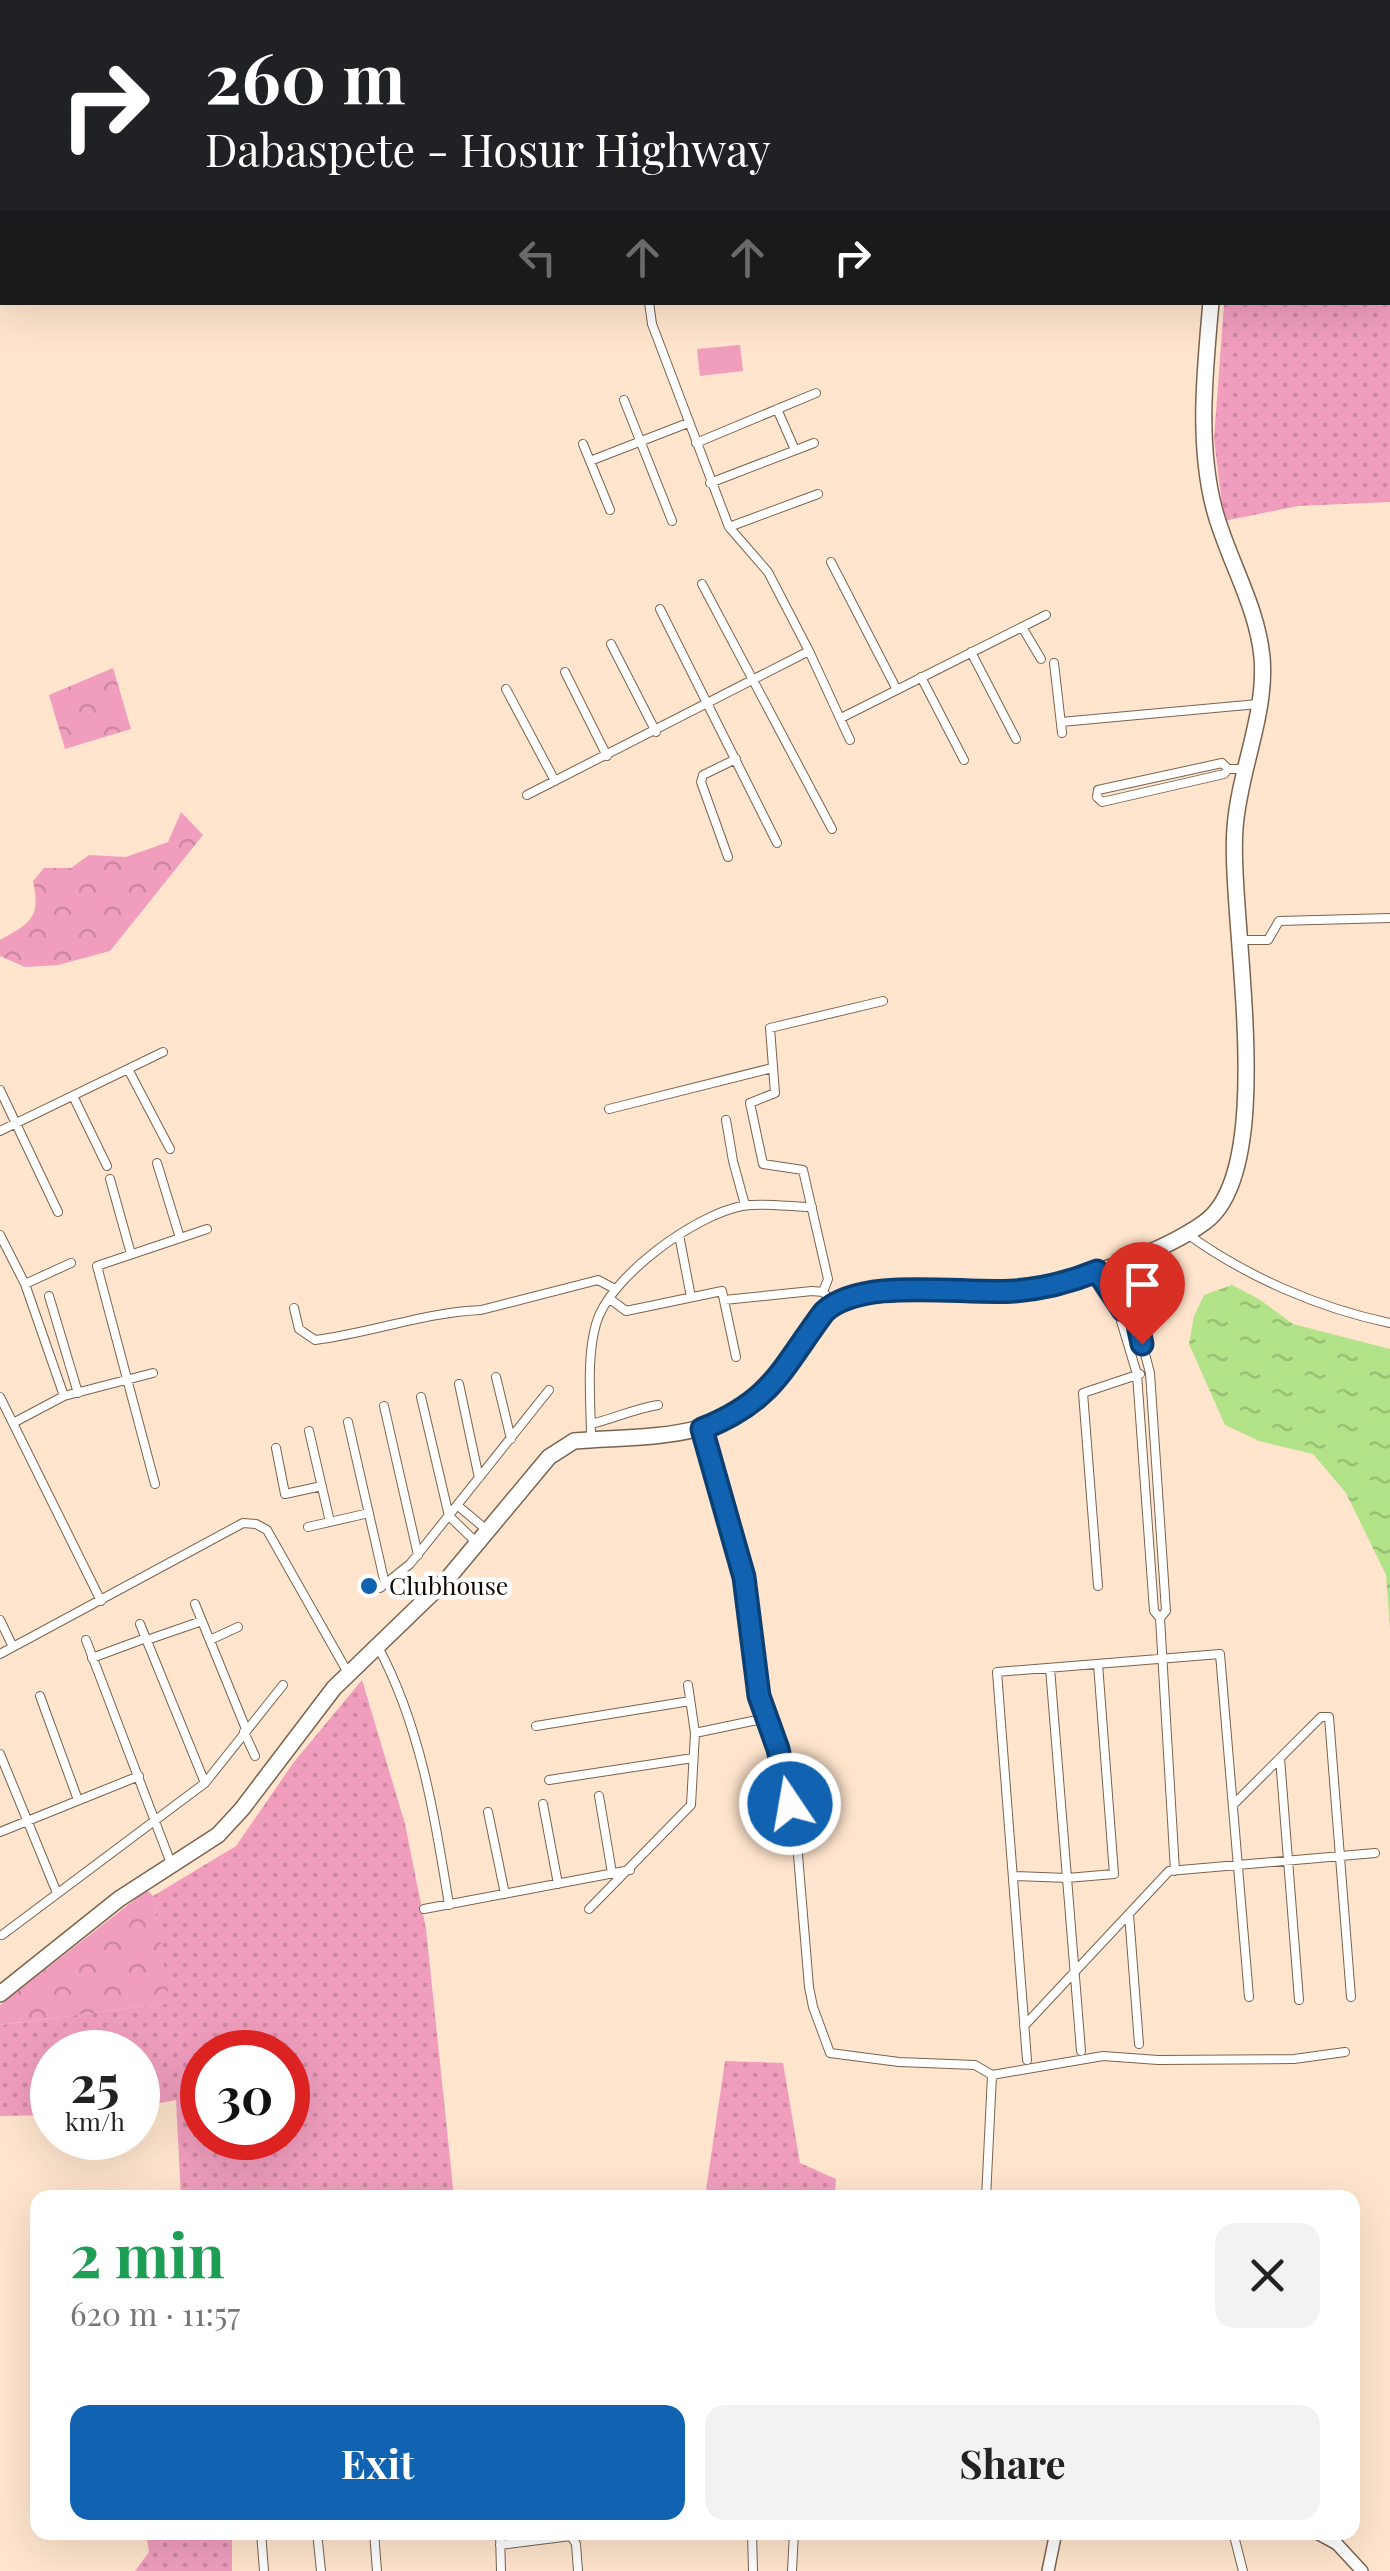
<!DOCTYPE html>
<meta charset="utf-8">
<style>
:root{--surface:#fff;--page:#f2f2f2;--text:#222;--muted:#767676;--accent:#1163b2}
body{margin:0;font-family:"Playfair Display",serif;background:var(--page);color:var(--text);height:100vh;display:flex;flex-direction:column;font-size:38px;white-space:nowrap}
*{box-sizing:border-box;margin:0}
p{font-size:32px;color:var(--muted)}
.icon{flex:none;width:55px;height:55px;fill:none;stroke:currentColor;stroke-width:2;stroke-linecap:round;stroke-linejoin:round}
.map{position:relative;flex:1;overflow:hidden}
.panel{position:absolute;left:30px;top:2190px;width:1330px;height:350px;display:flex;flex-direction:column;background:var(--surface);border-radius:20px;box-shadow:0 10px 40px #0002}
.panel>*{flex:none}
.banner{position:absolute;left:0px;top:0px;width:1390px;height:305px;box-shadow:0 10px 40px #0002;background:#202124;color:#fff;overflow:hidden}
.speed{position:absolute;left:30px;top:2030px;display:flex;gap:20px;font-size:50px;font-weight:700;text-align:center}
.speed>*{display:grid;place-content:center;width:130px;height:130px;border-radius:50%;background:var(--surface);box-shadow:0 10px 40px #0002;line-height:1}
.speed small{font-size:25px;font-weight:400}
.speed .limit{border:15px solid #d22;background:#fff;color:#111}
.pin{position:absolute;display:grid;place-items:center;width:85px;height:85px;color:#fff;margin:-102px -42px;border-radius:50% 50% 50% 0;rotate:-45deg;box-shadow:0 0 10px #0007}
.pin .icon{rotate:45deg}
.me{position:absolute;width:110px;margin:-55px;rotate:348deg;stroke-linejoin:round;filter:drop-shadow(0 0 8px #0008)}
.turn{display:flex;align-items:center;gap:35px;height:210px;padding:0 40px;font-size:45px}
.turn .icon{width:130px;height:130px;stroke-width:2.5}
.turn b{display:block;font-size:70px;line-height:85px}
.lanes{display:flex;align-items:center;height:95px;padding:0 40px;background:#0003;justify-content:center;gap:50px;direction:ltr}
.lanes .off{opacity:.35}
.round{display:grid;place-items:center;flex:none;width:105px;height:105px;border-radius:20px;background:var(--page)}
.overview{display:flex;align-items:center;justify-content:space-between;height:170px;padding:0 40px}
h1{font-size:60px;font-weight:700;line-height:75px;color:#1e9e55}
.action{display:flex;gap:20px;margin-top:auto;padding:20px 40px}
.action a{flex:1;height:115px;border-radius:20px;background:var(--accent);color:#fff;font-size:40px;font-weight:700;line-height:115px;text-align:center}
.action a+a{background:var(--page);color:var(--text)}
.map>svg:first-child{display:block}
.grass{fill:url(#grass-dots);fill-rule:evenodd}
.forest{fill:url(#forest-crowns)}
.garden{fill:#f19ebe}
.water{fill:url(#water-ripples)}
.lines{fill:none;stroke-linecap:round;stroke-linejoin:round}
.street-casing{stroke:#7a634f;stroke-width:10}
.secondary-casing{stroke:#7a634f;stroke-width:14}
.highway-casing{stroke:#7a634f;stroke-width:18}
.street{stroke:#fff;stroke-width:8}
.secondary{stroke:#fff;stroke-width:11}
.highway{stroke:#fff;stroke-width:15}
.route-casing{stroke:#0b4074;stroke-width:25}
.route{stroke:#1163b2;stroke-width:18}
.poi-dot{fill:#1163b2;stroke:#fff;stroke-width:4}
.labels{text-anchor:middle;stroke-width:9;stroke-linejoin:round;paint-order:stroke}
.poi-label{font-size:25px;fill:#140b05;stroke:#fff;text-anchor:start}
</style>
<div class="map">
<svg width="1390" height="2571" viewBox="0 0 1390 2571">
<defs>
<pattern id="grass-dots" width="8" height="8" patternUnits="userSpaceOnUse" patternTransform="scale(2.5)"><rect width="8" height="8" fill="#f19ebe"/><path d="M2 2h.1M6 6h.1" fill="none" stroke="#ce87a2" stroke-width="1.8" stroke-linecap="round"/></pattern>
<pattern id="forest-crowns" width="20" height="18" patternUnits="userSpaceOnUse" patternTransform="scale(2.5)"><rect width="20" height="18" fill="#f19ebe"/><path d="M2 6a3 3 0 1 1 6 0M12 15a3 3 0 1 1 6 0" fill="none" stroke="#ce87a2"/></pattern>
<pattern id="water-ripples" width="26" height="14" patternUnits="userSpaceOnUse" patternTransform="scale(2.5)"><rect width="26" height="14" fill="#b2e389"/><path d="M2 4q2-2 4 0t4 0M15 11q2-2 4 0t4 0" fill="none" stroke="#98c175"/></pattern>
</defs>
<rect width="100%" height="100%" fill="#ffe5cd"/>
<path class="grass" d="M1390,270V502L1298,506L1224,521L1214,439L1224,304L1388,302Z
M362,1680L405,1824L426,1929L454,2197H181L176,2100L138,2107V2052H52V2115L0,2116V2025L169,2003L153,1896L236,1846L294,1762ZM202,2052H288V2138H202Z
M725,2061L783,2063L800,2163L836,2179L835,2197H705Z
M146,2533H232V2571H135L149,2552Z"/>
<path class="forest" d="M113,668L131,729L65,749L49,695Z
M181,812L203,835L110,951L58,965L25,967L0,956V940C31,923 41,918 33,881L44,868H71L89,855L126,857L168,842Z
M147,1890L153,1896L170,2003L0,2025V2005Z"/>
<path class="garden" d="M740,345L743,371L700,376L697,349Z"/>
<path class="water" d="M1232,1285L1259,1299L1293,1324L1390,1349V1629L1386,1575L1346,1493L1313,1454L1259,1441L1225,1425L1189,1344L1194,1316L1204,1295Z"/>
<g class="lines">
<defs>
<path id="street" d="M726,0L727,2
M76,2V0
M649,302L652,324L729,527L768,572L809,651L850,740
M624,400L672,521
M777,409L795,450
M696,443L816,393
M583,444L610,510
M590,461L688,423
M710,483L814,443
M729,527L818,494
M831,562L897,690
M702,584L832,829
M660,609L777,843
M1022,627L1041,659
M611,644L656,732
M971,652L1016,739
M1054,663L1062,733
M565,672L607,756
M921,677L964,760
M506,689L555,781
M841,718L1046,615
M1061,722L1258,704
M527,795L809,651
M1097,797L1098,790L1222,763L1228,769H1243
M1097,797L1102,802L1224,774L1228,769
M728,857L701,782L703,775L736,759
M1241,940H1268L1279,921L1390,918
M128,1069L170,1149
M0,1090L58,1212
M73,1096L107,1166
M609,1109L772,1068
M726,1120L733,1161L745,1205
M0,1131L163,1052
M157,1163L180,1238
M110,1179L131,1254
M1186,1233C1245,1276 1318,1308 1390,1323
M0,1235L25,1284L64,1396
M679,1235L691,1297
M1097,1271L1123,1310L1121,1321L1137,1374L1154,1611L1160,1618L1175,1871
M25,1284L71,1263
M823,1292L828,1279L803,1170L763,1164L750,1103L775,1093L770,1028L883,1001
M49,1296L78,1393
M610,1299L626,1311L722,1291L736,1357
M724,1300L812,1291L823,1292L833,1302
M294,1308L299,1329L315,1340C371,1333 426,1312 481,1310L598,1280L615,1289
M1123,1310L1135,1316L1150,1373L1166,1611L1160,1618
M496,1377L511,1439
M459,1384L479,1478
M0,1397L101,1601
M421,1397L449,1516L476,1542
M384,1406L418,1555
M348,1422L385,1584
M13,1423L64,1396L153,1373
M591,1424C615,1418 634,1409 658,1405
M702,1429L745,1577L759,1696L778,1749L796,1831L809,1987L813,2007L830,2053L899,2062L975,2065L992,2075L986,2198
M309,1431L330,1522
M591,1439C591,1403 586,1359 596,1324C609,1277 695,1215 742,1206C764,1202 790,1207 812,1207
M276,1448L285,1494L322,1486
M155,1484L97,1266L207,1229
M457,1505L488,1531
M308,1527L369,1513
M1098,1586L1083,1393L1140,1374
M380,1588L410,1564L549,1390
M195,1604L246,1729
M0,1620L13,1647
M140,1624L205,1783
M86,1640L172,1866
M147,1640L202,1621
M210,1640L238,1627
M377,1645C420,1724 435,1816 449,1905
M0,1654L243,1523L256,1524L267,1530L348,1673
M92,1658L146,1638
M1050,1668L1081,2051
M40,1696L78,1800
M536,1726L690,1701
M244,1732L255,1756
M695,1733L757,1720
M0,1754L57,1893
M1280,1758L1299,2000
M549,1780L693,1758
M599,1796L612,1873
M543,1804L558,1884
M1233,1805L1321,1717H1329L1351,1997
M488,1812L505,1894
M0,1832L139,1776
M1013,1876L1067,1878L1114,1874L1098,1664
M424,1909L630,1870
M589,1909L691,1805L695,1733L688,1685
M1129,1914L1139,2044
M2,1935L205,1783L283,1685
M1024,2026L1169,1871L1375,1853
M1027,2060L997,1672L1220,1654L1249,1997
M992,2075L1103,2056L1158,2060L1294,2059L1345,2052
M261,2532L264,2571
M317,2532L321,2571
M374,2532L377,2571
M500,2532L501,2571
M752,2532L753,2571
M1233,2532L1243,2571
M500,2545L571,2536L576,2544L578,2571
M792,2571L794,2532"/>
<path id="secondary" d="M1003,0L1008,2
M808,2L815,0
M0,64H2
M0,198L2,189
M1315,2532L1337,2544L1362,2571
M1048,2571L1056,2532"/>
<path id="highway" d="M1232,2V0
M0,1994L119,1899L218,1835L242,1809L334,1688L449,1577L549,1457L574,1441C647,1435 719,1443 774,1384C804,1352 809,1307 856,1296C900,1285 950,1294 996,1292C1053,1291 1158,1256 1205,1222C1280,1167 1228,915 1235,828C1239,771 1267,714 1262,657C1257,605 1227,558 1214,508C1197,442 1205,370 1211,302"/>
</defs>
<use href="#street" class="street-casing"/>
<use href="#secondary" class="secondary-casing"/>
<use href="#highway" class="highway-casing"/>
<use href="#street" class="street"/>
<use href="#secondary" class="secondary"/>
<use href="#highway" class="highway"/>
</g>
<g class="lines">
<defs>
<path id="route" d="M790,1804L778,1749L759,1696L744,1577L702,1429C773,1401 782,1368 824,1312C862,1276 963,1295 1014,1291C1043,1289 1070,1282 1097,1271L1123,1310L1136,1316L1142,1344"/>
</defs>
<use href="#route" class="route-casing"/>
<use href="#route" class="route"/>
</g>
<circle class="poi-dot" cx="369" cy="1586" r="10"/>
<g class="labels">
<g class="poi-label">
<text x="389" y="1595">Clubhouse</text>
</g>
</g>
</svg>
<div class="speed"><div>25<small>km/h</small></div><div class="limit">30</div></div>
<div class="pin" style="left:1142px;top:1344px;background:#d93025"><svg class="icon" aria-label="arrive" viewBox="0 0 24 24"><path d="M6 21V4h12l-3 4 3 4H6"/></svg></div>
<svg class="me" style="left:790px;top:1804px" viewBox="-20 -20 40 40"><circle r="17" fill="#1163b2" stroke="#fff" stroke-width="3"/><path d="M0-11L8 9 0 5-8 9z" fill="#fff"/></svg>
<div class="banner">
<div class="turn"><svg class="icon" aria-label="right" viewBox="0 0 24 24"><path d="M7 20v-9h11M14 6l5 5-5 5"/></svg><div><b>260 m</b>Dabaspete - Hosur Highway</div></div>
<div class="lanes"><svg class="icon off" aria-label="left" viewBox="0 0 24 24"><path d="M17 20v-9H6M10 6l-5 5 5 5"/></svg><svg class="icon off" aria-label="ahead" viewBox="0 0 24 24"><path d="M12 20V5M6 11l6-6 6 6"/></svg><svg class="icon off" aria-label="ahead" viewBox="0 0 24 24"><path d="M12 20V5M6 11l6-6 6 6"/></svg><svg class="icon" aria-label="right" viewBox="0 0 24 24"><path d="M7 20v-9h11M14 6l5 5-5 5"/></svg></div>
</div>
<section class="panel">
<div class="overview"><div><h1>2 min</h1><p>620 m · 11:57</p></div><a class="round"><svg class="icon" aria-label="close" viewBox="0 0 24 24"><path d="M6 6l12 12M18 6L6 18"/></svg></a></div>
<div class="action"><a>Exit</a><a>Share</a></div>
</section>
</div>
